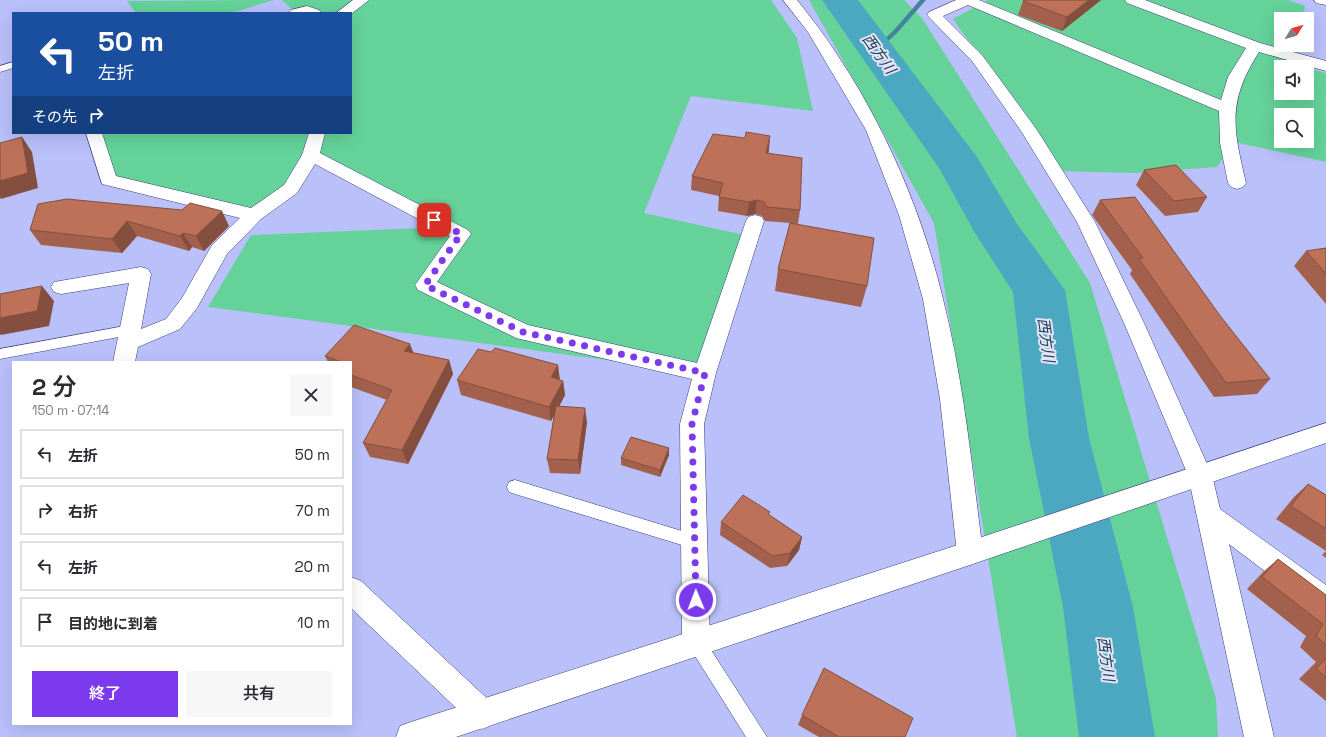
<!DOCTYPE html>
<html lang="ja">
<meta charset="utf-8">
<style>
:root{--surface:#fff;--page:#f7f7f7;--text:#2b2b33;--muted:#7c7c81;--line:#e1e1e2;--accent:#7c3aed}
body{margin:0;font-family:"Space Grotesk","Noto Sans JP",sans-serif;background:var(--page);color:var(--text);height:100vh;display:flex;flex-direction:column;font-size:15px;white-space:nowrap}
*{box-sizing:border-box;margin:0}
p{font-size:13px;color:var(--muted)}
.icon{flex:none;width:22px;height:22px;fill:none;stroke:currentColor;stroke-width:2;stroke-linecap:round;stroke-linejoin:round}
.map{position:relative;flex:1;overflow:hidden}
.panel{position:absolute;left:12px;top:361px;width:340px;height:364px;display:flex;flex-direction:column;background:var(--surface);border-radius:0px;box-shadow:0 4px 16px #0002}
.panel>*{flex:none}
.banner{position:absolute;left:12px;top:12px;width:340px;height:122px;border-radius:0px;box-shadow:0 4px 16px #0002;background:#1a4fa0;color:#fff;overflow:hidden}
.needle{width:26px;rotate:53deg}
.controls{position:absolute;left:1274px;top:12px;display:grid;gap:8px}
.controls a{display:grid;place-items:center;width:40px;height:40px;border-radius:0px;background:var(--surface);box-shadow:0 4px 16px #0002;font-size:20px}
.pin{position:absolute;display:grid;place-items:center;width:34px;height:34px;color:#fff;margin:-17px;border-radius:8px;box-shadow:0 2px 6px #0006}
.me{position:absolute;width:44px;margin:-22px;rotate:359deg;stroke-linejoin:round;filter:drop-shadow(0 0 3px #0008)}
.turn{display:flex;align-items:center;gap:14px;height:84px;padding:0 20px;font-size:18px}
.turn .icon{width:52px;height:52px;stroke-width:2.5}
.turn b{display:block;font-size:28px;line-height:34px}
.then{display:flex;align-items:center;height:38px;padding:0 20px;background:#0003;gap:8px;font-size:15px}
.round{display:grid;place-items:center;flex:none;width:42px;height:42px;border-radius:0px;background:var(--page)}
.overview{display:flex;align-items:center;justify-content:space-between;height:68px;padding:0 20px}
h1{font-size:24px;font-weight:600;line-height:30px}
.action{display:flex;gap:8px;margin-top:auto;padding:8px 20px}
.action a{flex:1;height:46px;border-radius:0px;background:var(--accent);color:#fff;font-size:16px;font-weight:600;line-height:46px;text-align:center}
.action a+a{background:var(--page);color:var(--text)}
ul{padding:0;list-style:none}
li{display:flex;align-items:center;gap:12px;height:50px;margin:0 8px 6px;padding:0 12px;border:2px solid var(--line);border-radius:0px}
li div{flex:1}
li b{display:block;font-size:15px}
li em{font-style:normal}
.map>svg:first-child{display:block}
.green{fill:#64d299;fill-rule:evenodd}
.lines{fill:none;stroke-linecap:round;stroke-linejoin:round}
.stream{fill:#42839d;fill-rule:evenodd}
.river{fill:#4ca8c1;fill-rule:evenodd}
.lane-casing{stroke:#3a3d7b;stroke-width:1}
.street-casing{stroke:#3a3d7b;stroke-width:1}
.secondary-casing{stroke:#3a3d7b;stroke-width:1}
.lane{fill:#fff;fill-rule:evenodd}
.street{fill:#fff;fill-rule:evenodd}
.secondary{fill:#fff;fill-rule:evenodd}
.wall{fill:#a3614d}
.shaded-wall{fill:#844f3e}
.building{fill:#bd7159;stroke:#844f3e}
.route{stroke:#7c3aed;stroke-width:7;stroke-dasharray:0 12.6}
.labels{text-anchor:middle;stroke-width:4;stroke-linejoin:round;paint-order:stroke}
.water-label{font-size:15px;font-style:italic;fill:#234048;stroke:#e1e4fb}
</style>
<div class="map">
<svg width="1326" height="737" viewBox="0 0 1326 737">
<rect width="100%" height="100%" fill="#b9c0fa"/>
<path class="green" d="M274,0L231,13H136L127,1Z
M282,0H771L797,38L813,111L691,96L644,213L749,236L705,373L208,307L251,235L447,227L311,155L291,189L254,215L118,183L102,133H351V13H296Z
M809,0H904L922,18L1090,283L1216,699L1218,737H1017L934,223Z
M988,0H1288L1305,6L1303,19H1281V45H1300L1297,65L1304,67H1281V93H1307V68L1326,73V162L1234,142L1217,167L1134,173L1061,171L953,19ZM1281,115H1307V141H1281Z"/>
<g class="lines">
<path class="stream" d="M920,0H926L897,33L878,51H874V49L893,31Z"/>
<path class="river" d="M822,0H858L977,157L1017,224L1065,290L1089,438L1133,607L1155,737H1079L1063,607L1029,438L1013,292L975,233L939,168Z"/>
<defs>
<path id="lane" d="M13,62V68L0,72V66Z
M130,325L135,326L137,330L135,334L0,359V349Z
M515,480L695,535L701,537L703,542L701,547L695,549L515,494L509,492L507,487L509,482Z
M696,633L702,636L767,737H746L690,648L687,642L690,636Z"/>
<path id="street" d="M353,0H369L351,14L336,13Z
M783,0H797C867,86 917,191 943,299C964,382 972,468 983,553L979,561L970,565L961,561L957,553L940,399L923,299L899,215L866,130L808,32Z
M956,0H979L1221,100L1228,77L1246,48L1127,3L1125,0H1145L1260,43L1326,61V71L1259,52C1227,102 1233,128 1246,183L1243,187L1237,189L1231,187L1228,183L1220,143L1219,111L968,5L943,16L982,55L1037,130L1095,222L1144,323L1212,475L1220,509L1326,585V614L1316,610L1229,544L1274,737H1244L1188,475L1124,323L1077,222L1021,131L972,61L927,15L929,12Z
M1314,0H1326V5L1316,3Z
M307,6L319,10L321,13H289L291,10Z
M86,133H102L116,176L251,208L284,185L302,155L309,133H325L320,153L468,230L471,234L437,282L528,325L697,363L746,221L748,217L755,215L762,217L764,221L716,373L704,424L710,642L706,652L696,656L686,652L682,642L680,424L692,379L516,338L418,290L415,285L450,236L315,164L297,193L261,219L227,254L197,308L180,329L138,347L135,362H113L129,283L61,294L54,292L51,287L54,282L141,267L148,269L151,274L141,329L166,319L182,298L212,245L240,218L102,184Z
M351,577L361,581L493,704L498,714L493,724L483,729L473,724L351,608Z"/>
<path id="secondary" d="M1326,423V443L970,565L456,737H396L400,726L411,722L970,541Z"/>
</defs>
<use href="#lane" class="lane-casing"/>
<use href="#street" class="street-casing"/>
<use href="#secondary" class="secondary-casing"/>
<use href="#lane" class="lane"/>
<use href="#street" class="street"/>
<use href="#secondary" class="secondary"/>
</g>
<path class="wall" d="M1024,0H1101L1062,31L1018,15L1023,1Z
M770,136L768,153L800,210L798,224L790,223L867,286L861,307L775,291L778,269L790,223L765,221L762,216L755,214L747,216L718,211L719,196L691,190L692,176L745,138Z
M1144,170L1207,197L1198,212L1165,216L1136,185Z
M1100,200L1221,317L1270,379L1257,394L1214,397L1130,274L1132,270L1092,215Z
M38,204L229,226L204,251L192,247L189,251L137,236L122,253L41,245L30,230Z
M1326,248V304L1294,266L1306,251Z
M414,353L449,360L453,374L408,464L370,457L363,443L387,400L351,387V362H328L325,356Z
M457,380H560L563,381L565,395L559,407L587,422L580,474L550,473L547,459L554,415L551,421L461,395Z
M669,455L660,477L621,465V458Z
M1308,484L1326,495V558L1322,555L1326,551L1276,519L1294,497Z
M769,515L802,537L799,550L787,566L770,568L720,535L721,522Z
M1278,559L1326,595V701L1299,679L1316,662L1300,647L1306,636L1247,589L1263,572Z
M802,715L905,737H819L798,725Z"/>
<path class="shaded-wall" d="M1089,0H1101L1062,31L1067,17Z
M770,136L769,150L765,167L766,153Z
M22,137L32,152L38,188L1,199L0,197V181Z
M757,200L755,214L747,216L749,202Z
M222,211L229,226L204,251L196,236Z
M127,221L137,236L122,253L112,239Z
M183,233L192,247L189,251L180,236Z
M42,286L54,301L49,326L1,335L0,334V318Z
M410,344L416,359L404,351Z
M449,360L453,374L408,464L402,450Z
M558,365L560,380L551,377Z
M563,381L565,395L551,421L549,407Z
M585,408L587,422L580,474L578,460Z
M669,448V455L660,477V470Z
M802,537L799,550L787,566L790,553Z"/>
<path class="building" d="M1024,0H1089L1067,17L1023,1Z
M746,132L770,136L766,153L802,158L800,210L767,207L764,202L757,200L749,202L719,197L723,183L692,176L713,134L745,138Z
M22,137L28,173L0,181V143Z
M1176,165L1207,197L1174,201L1144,170Z
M1135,197L1221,317L1270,379L1226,383L1139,259L1143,258L1100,200Z
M67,199L182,210L190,203L222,211L196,236L183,233L180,236L127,221L112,239L30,230L38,204Z
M790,223L874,238L867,286L778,269Z
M1326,248V274L1306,251Z
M42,286L37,311L0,318V294Z
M354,325L410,344L404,351L449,360L402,450L363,443L392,390L351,375V362H341L325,356Z
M495,348L558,365L551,377L563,381L549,407L457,380L478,349L491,352Z
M556,406L585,408L578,460L547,459Z
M631,437L669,448L660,470L621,458Z
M1308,484L1326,495V529L1291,506Z
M743,495L770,512L768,514L802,537L790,553L773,556L721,522Z
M1278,559L1326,595V645L1316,636L1323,624L1262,577Z
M1326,658V677L1316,669Z
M824,668L913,718L905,737H839L802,715Z"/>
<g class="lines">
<path class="route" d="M434,220L461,234L425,285L523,332L705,373L692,424L696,600"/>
</g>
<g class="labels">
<g class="water-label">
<text transform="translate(879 54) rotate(54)" y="5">西方川</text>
<text transform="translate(1046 340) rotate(82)" y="5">西方川</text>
<text transform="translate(1106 659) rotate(82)" y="5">西方川</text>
</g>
</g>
</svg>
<div class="controls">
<a><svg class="needle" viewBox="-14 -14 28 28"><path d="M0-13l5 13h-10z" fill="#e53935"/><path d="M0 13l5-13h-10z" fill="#7c7c81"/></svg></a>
<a><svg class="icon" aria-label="sound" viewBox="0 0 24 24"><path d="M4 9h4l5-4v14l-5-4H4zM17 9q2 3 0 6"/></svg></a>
<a><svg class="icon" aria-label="search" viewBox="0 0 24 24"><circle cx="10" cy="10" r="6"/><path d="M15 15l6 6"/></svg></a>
</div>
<div class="pin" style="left:434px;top:220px;background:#d93025"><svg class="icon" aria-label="arrive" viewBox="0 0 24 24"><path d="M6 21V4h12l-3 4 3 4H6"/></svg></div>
<svg class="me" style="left:696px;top:600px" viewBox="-20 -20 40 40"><circle r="17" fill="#7c3aed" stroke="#fff" stroke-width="3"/><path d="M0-11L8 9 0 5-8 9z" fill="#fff"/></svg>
<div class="banner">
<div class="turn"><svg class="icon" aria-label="left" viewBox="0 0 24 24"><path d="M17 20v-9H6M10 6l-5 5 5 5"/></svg><div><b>50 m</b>左折</div></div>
<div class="then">その先<svg class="icon" aria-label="right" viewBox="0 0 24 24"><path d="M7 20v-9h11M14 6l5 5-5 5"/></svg></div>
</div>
<section class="panel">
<div class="overview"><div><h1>2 分</h1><p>150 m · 07:14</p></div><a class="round"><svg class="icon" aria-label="close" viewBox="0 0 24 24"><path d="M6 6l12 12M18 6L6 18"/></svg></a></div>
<ul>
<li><svg class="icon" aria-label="left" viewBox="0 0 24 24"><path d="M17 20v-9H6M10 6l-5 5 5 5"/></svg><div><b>左折</b></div><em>50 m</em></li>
<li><svg class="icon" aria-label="right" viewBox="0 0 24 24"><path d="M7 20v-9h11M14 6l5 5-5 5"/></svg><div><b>右折</b></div><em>70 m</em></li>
<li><svg class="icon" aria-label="left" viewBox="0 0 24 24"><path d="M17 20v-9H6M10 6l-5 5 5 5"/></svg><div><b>左折</b></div><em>20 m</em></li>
<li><svg class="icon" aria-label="arrive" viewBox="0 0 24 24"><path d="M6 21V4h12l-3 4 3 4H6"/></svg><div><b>目的地に到着</b></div><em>10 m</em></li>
</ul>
<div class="action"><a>終了</a><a>共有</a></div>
</section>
</div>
